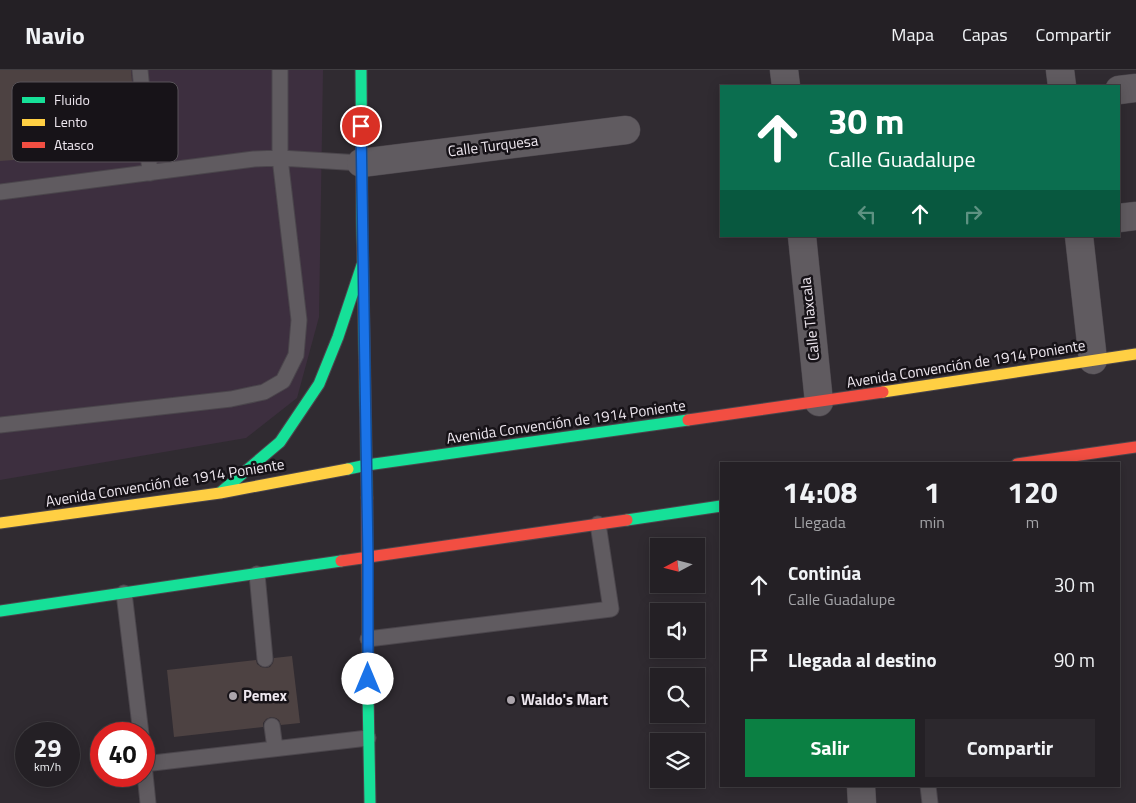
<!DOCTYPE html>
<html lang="es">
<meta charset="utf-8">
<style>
:root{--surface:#242025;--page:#2c282d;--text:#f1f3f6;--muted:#a3a3a7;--line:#413e42;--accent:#0b8043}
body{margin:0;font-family:"Titillium Web",sans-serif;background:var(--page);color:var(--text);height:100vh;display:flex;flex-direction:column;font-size:19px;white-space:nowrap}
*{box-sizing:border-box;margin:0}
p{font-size:16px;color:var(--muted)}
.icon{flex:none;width:28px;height:28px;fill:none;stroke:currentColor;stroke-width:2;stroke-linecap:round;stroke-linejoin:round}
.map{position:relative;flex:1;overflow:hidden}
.sheet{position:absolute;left:720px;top:392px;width:400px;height:325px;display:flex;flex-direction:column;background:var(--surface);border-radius:0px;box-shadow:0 2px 12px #0003,0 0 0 1px var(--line)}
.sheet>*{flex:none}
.top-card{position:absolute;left:720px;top:15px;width:400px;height:152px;border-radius:0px;box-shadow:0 2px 12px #0003,0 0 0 1px var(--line);background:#0b6e4f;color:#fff;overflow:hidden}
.needle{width:32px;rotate:263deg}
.buttons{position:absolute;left:650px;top:468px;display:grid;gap:10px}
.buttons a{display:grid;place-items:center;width:55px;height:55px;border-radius:0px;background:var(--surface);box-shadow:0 2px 12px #0003,0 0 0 1px var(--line);font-size:25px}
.speed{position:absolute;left:15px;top:652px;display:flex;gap:10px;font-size:25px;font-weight:700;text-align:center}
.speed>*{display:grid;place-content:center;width:65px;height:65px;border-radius:50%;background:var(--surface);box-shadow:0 2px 12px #0003,0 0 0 1px var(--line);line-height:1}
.speed small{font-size:12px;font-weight:400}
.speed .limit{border:8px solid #d22;background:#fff;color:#111}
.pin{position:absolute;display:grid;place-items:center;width:42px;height:42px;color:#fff;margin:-21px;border:2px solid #fff;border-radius:50%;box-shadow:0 1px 5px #0007}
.me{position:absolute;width:55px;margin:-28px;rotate:0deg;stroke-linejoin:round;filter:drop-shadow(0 0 4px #0008)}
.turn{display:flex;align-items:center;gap:18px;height:105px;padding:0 25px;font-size:22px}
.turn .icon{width:65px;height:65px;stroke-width:2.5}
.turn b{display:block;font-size:35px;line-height:42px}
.lanes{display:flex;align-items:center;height:48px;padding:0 25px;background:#0003;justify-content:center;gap:25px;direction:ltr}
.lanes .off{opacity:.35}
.eta{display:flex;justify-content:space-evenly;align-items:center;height:85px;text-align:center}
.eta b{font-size:30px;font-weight:700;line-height:35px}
.action{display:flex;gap:10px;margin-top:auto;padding:10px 25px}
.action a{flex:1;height:58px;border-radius:0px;background:var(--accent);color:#fff;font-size:20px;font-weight:700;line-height:58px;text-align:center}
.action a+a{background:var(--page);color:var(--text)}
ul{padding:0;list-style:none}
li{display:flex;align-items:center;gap:15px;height:75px;padding:0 25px}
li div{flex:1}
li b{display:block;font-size:19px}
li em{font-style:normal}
header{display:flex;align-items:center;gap:30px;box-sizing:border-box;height:70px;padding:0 25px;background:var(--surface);border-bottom:1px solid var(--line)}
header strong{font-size:24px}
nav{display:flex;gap:28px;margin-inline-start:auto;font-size:18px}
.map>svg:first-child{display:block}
.built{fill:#3d2f3f}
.building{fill:#4d4242}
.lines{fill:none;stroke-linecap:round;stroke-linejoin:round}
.lane-casing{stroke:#4b464c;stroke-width:17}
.street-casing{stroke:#4b464c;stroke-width:29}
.fast-casing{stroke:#4b464c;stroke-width:13}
.slow-casing{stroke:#4b464c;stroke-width:13}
.jam-casing{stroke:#4b464c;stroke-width:13}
.lane{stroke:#605b60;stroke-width:15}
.street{stroke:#605b60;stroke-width:28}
.fast{stroke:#16e098;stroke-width:11}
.slow{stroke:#ffcf43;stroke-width:11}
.jam{stroke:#f24e42;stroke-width:11}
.route-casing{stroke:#114b97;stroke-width:12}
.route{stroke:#1a73e8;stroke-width:9}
.poi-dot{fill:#aca5ac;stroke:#171318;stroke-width:2}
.labels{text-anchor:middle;stroke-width:5;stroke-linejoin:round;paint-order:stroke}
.street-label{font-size:15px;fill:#eee7ef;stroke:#171318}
.poi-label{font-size:15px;font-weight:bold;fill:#eee7ef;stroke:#171318;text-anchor:start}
.key{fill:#171318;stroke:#585358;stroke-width:1}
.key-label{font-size:14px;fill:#eee7ef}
</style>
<header>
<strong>Navio</strong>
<nav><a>Mapa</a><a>Capas</a><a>Compartir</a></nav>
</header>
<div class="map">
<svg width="1136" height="733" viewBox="0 0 1136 733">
<rect width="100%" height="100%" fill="#302b31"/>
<path class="built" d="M0,0H323L319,247L297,328L246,368L0,410Z"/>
<path class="building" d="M0,0H131L138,81L0,91Z
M292,586L300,653L281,655L279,650L276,648L271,647L266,649L263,653V657L174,667L167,600L256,590L257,594L261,597L266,598L270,597L273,593L274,588Z"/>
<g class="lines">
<defs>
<path id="lane" d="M140,0L150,103
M0,122L254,89L280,88L361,93
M0,355L231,329L264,322L283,311L296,285L299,250L280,88V0
M257,504L265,589
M124,523L141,664
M368,569L611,539L598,454
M272,656L275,678
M144,690V694L368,668
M144,694L148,733
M928,716L930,733"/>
<path id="street" d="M784,0L786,16
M1060,0L1062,16
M1119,20L1136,18
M361,93L626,60
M1119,148L1136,146
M802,166L819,332
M1079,166L1093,290
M861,716L862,733"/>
<path id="fast" d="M361,0L362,149L367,428
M348,399L367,395L688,350
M221,422L280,372L319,314L338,267L362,195
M627,450L721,436
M0,541L341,491
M368,623L370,733"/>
<path id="slow" d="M883,322L1136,284
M0,453L220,423L348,399"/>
<path id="jam" d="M688,350L883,322
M1017,394L1136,377
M367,428L368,623
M341,491L627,450"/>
</defs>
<use href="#lane" class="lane-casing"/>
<use href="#street" class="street-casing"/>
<use href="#fast" class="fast-casing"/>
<use href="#slow" class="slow-casing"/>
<use href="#jam" class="jam-casing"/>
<use href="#lane" class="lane"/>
<use href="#street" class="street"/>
<use href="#fast" class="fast"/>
<use href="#slow" class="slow"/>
<use href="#jam" class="jam"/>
</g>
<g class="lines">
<defs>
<path id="route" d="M361,56L368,488V609"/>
</defs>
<use href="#route" class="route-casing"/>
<use href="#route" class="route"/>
</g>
<g class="poi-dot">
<circle cx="233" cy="626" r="5"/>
<circle cx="511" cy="630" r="5"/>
</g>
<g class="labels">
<g class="street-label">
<text transform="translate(493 76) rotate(-7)" y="5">Calle Turquesa</text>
<text transform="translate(810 249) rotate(-96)" y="5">Calle Tlaxcala</text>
<text transform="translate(966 294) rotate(-9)" y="5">Avenida Convención de 1914 Poniente</text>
<text transform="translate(566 352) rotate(-8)" y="5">Avenida Convención de 1914 Poniente</text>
<text transform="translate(165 413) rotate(-9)" y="5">Avenida Convención de 1914 Poniente</text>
</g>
<g class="poi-label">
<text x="243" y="631">Pemex</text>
<text x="521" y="635">Waldo's Mart</text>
</g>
</g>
<rect x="12" y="12" width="166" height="80" rx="8" class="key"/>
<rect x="22" y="27" width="23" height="6" fill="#16e098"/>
<rect x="22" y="49" width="23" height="7" fill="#ffcf43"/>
<rect x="22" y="72" width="23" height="6" fill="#f24e42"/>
<g class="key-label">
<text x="54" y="35">Fluido</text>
<text x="54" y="57">Lento</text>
<text x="54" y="80">Atasco</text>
</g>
</svg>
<div class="buttons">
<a><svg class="needle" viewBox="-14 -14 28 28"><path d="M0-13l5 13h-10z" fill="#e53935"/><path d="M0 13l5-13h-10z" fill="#a3a3a7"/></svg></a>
<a><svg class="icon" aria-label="sound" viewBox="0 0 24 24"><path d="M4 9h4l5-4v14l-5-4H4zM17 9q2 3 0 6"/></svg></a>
<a><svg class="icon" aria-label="search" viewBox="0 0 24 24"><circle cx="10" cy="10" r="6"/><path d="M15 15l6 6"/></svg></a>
<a><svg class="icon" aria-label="layers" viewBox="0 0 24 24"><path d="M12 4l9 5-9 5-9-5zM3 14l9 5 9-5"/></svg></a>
</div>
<div class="speed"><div>29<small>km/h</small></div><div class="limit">40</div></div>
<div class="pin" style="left:361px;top:56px;background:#d93025"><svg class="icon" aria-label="arrive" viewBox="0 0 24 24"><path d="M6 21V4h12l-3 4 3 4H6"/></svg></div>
<svg class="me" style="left:368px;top:609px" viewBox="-20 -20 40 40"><circle r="19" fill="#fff"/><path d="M0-13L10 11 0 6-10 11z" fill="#1a73e8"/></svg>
<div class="top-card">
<div class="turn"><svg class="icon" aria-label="ahead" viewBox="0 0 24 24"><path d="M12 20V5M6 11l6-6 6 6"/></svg><div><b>30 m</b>Calle Guadalupe</div></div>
<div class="lanes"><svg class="icon off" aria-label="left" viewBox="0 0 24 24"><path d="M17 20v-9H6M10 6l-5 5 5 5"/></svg><svg class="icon" aria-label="ahead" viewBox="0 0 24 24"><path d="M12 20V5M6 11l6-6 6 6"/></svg><svg class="icon off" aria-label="right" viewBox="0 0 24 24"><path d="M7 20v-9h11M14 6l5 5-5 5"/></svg></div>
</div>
<section class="sheet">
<div class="eta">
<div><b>14:08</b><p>Llegada</p></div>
<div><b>1</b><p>min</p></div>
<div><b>120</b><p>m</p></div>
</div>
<ul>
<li><svg class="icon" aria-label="ahead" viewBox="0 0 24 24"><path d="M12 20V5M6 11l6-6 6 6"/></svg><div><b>Continúa</b><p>Calle Guadalupe</p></div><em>30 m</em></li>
<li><svg class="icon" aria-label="arrive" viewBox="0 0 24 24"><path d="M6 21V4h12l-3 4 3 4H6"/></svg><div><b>Llegada al destino</b></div><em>90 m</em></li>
</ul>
<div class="action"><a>Salir</a><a>Compartir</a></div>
</section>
</div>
